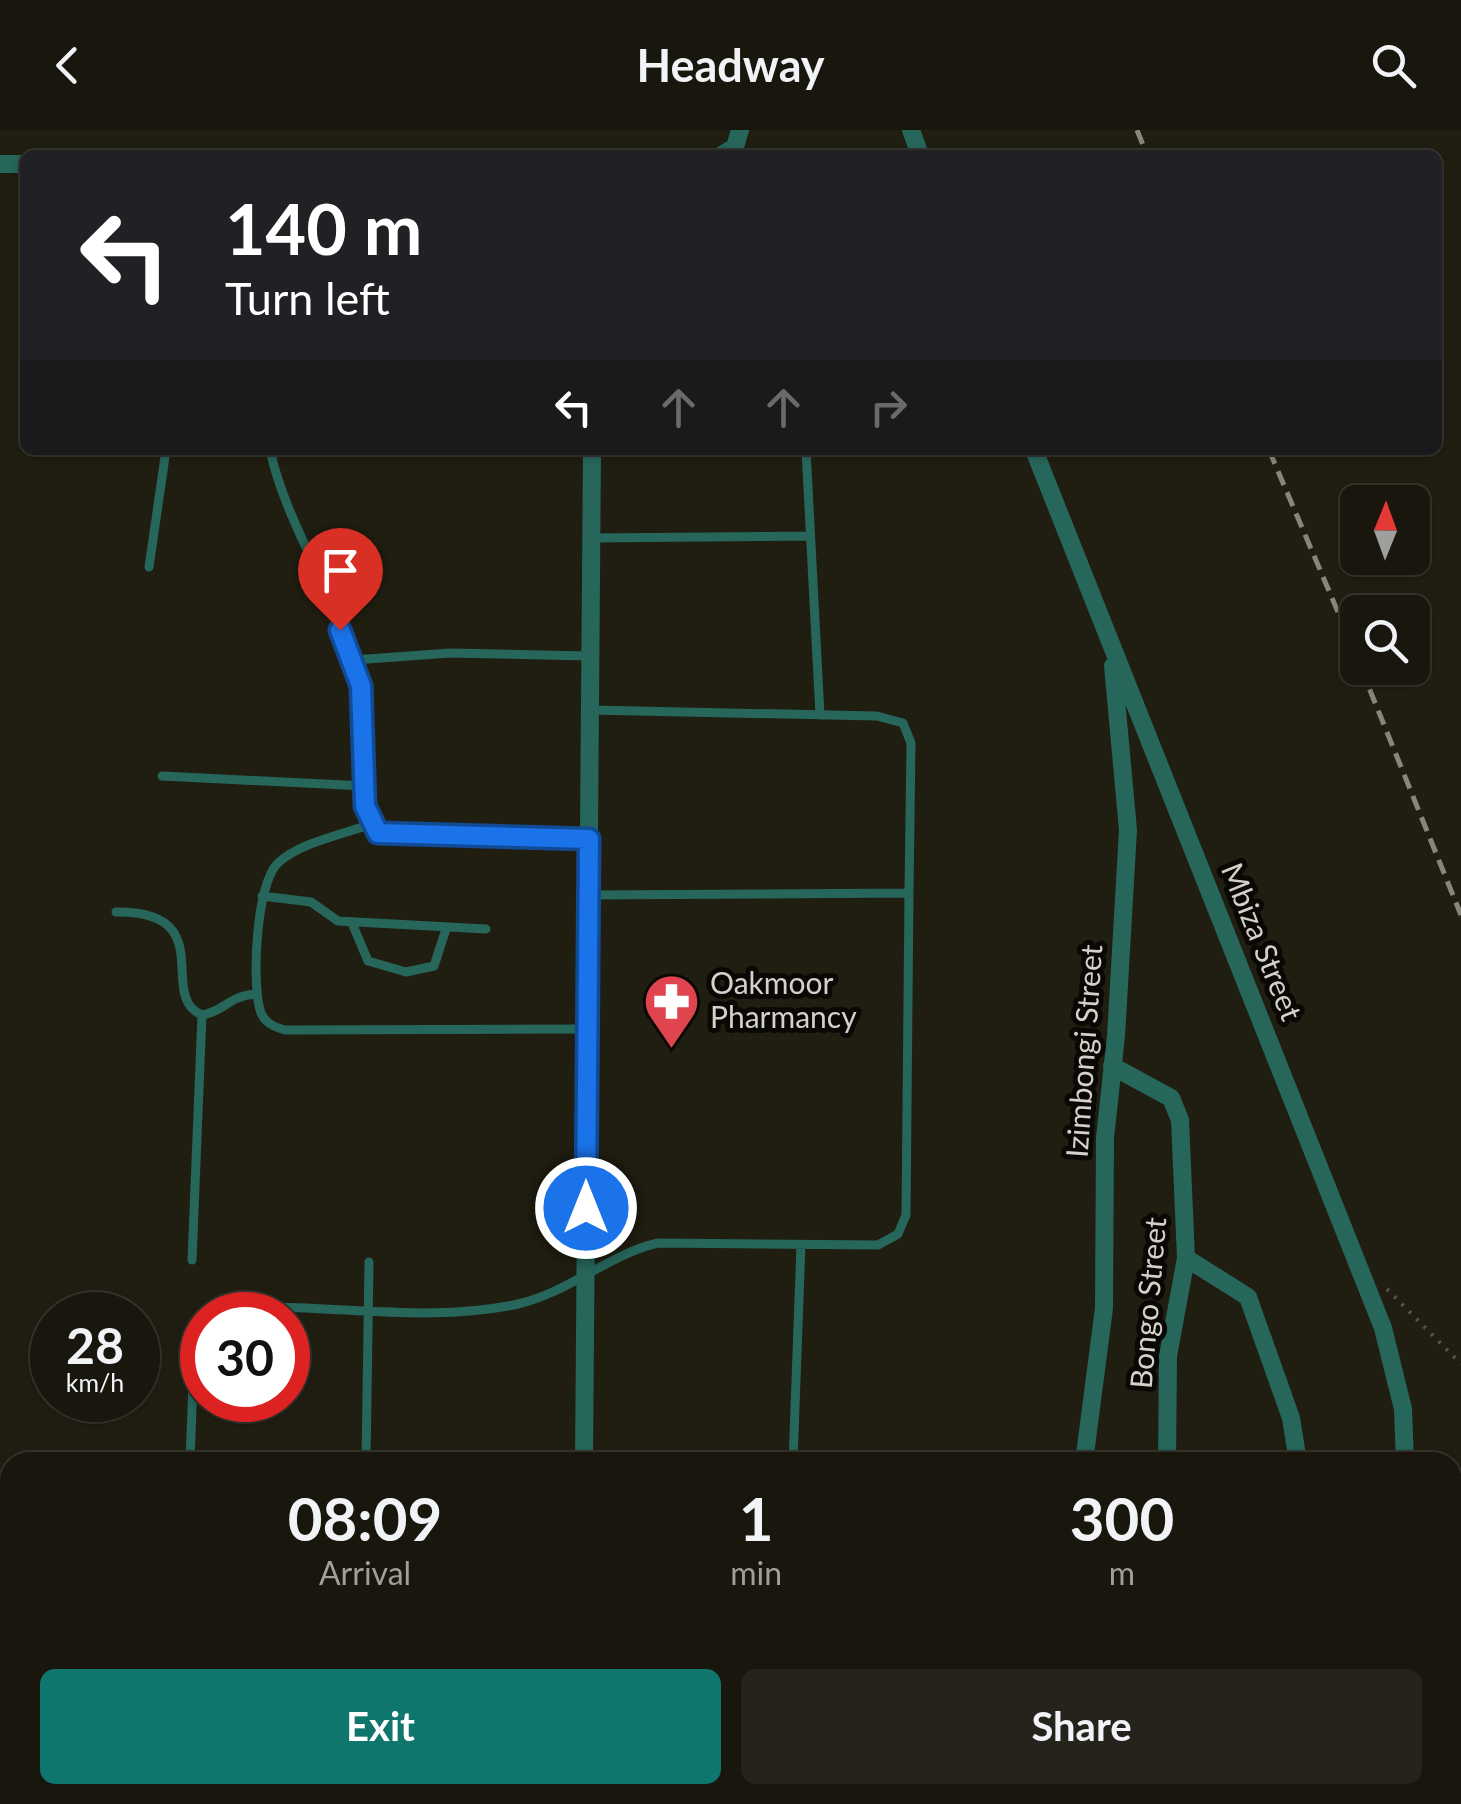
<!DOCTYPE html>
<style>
:root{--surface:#18160d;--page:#25231b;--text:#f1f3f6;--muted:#9f9f9d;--line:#36352e;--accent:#0f766e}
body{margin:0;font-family:Lato,sans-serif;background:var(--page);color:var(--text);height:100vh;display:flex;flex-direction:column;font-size:38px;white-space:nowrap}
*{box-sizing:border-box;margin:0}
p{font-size:32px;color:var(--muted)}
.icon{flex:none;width:55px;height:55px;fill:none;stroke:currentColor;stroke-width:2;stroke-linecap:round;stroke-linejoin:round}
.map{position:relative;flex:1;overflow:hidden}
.details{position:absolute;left:0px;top:1322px;width:1462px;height:352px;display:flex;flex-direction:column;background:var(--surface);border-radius:30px 30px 0 0;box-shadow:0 2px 8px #0004,0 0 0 2px var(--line)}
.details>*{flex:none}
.guide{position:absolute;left:20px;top:20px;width:1422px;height:305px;border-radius:15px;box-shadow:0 2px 8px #0004,0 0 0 2px var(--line);background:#202124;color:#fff;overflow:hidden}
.needle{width:65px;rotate:1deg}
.tools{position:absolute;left:1340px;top:355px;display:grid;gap:20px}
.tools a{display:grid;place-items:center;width:90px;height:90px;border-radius:15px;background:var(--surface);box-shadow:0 2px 8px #0004,0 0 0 2px var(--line);font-size:50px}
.speed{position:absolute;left:30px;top:1162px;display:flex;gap:20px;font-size:50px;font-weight:700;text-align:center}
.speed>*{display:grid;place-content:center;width:130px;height:130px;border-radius:50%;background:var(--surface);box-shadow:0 2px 8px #0004,0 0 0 2px var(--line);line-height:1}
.speed small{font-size:25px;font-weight:400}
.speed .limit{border:15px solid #d22;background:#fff;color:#111}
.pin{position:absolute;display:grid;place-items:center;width:85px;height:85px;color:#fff;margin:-102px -42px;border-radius:50% 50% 50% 0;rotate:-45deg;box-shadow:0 0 10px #0007}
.pin .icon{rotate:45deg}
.me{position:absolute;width:110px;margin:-55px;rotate:0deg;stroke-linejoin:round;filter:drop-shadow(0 0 8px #0008)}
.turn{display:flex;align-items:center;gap:35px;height:210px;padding:0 40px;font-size:45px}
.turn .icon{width:130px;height:130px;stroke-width:2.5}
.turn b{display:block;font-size:70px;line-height:85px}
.lanes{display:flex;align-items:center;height:95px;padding:0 40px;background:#0003;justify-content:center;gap:50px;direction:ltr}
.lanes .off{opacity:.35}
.eta{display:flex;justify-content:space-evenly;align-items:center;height:170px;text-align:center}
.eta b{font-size:60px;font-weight:700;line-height:70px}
.primary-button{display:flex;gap:20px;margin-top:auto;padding:20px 40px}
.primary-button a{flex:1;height:115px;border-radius:15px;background:var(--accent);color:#fff;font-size:40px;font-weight:700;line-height:115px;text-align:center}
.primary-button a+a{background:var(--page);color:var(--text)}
header{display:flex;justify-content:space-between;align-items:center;height:130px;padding:0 40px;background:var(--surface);font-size:45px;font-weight:700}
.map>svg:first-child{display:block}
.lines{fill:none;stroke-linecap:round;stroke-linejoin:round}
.path{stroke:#57554a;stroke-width:4;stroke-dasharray:2.5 8;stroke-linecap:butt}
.lane{stroke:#26665b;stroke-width:9}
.street{stroke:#26665b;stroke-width:18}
.rail{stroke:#88867c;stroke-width:5;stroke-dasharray:15 8;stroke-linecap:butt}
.route-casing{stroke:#114b97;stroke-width:25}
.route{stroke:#1a73e8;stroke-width:18}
.labels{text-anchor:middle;stroke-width:10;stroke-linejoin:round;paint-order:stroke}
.street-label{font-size:30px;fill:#d3d1c9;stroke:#090804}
.poi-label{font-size:30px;fill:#d3d1c9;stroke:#090804;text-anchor:start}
</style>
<header><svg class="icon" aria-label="back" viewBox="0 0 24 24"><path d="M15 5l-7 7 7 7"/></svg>Headway<svg class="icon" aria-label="search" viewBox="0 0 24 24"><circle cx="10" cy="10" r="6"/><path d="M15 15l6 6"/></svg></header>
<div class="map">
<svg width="1461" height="1674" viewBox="0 0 1461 1674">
<rect width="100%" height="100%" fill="#201e11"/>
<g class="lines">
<path class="path" d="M1387,1159L1461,1234"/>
<path class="lane" d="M270,320C288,402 344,475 361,556C368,590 351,696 388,705L589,709
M806,320L820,585
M591,408L808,406
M149,437L166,320
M354,530L450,523L590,526
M590,580L877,586L903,593L911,613L909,763
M162,646L365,656
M371,694C342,705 301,712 278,733C256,753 251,856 261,883C266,894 275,897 285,900L587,899
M262,766L311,772L338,791L486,799
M116,782C221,781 156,866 202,885
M352,793L368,831L406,842L434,836L446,799
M192,1130L202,885C226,881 227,866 257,864
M190,1332L195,1199L200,1187L211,1180C312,1169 417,1196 518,1174C570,1162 609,1124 658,1113L878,1115L898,1104L906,1085L909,763L588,765
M366,1332L369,1132
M793,1332L801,1115
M1452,1410H1461
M317,1665L439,1674
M278,1674L287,1665"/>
<path class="street" d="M911,0L920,25
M722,25L735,17L740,0
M0,34H25
M1034,320L1383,1198L1403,1279L1405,1332
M1112,936L1171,968L1180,990L1186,1128L1168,1226L1167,1332
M1186,1128L1248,1167L1291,1288L1298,1332
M584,1332L592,320
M1084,1332L1104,1178L1105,1008L1116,906L1128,700L1113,536
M905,1665V1674
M491,1674V1665
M581,1674V1665
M764,1674V1665
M1071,1674V1665
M1165,1674V1665
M1289,1674V1665
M1386,1674V1665"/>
<path class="rail" d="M1137,0L1147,25
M1269,320L1358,529
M1361,538L1461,785"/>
</g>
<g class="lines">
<defs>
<path id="route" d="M340,500L361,556L365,676L378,703L589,709L586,1078"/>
</defs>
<use href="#route" class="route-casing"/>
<use href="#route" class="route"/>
</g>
<defs>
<symbol id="pharmacy-pin" viewBox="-11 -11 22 30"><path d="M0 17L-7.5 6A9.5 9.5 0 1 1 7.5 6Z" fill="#e0444e" stroke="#090804"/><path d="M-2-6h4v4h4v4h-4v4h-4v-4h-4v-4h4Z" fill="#fff"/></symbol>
</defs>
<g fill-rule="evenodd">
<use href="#pharmacy-pin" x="640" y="840" width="63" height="86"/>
</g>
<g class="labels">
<g class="street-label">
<text transform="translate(1261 812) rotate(68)" y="10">Mbiza Street</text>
<text transform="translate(1085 921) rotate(-86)" y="10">Izimbongi Street</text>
<text transform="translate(1149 1173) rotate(-85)" y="10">Bongo Street</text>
</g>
<g class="poi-label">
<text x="710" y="864">Oakmoor<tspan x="710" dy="34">Pharmancy</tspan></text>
</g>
</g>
</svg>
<div class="tools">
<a><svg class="needle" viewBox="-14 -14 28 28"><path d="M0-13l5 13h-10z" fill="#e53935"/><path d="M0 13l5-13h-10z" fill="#9f9f9d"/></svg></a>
<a><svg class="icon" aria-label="search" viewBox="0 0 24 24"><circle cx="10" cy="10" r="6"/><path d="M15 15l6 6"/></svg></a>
</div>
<div class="speed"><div>28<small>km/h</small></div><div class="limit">30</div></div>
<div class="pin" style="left:340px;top:500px;background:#d93025"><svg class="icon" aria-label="arrive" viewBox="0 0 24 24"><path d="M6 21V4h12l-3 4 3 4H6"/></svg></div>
<svg class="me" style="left:586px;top:1078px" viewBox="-20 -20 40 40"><circle r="17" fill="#1a73e8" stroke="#fff" stroke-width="3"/><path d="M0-11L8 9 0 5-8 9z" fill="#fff"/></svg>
<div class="guide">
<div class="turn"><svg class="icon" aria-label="left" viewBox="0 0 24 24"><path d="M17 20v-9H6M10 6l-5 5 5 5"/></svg><div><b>140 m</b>Turn left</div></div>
<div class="lanes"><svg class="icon" aria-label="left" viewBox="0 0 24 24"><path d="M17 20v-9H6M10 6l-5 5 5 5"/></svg><svg class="icon off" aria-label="ahead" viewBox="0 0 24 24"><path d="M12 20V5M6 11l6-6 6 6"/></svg><svg class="icon off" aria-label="ahead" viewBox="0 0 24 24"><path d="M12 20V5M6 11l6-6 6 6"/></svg><svg class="icon off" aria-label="right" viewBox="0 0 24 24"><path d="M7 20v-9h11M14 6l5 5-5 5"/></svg></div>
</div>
<section class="details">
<div class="eta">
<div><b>08:09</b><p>Arrival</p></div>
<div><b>1</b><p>min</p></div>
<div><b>300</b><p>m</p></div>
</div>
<div class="primary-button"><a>Exit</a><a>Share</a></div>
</section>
</div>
